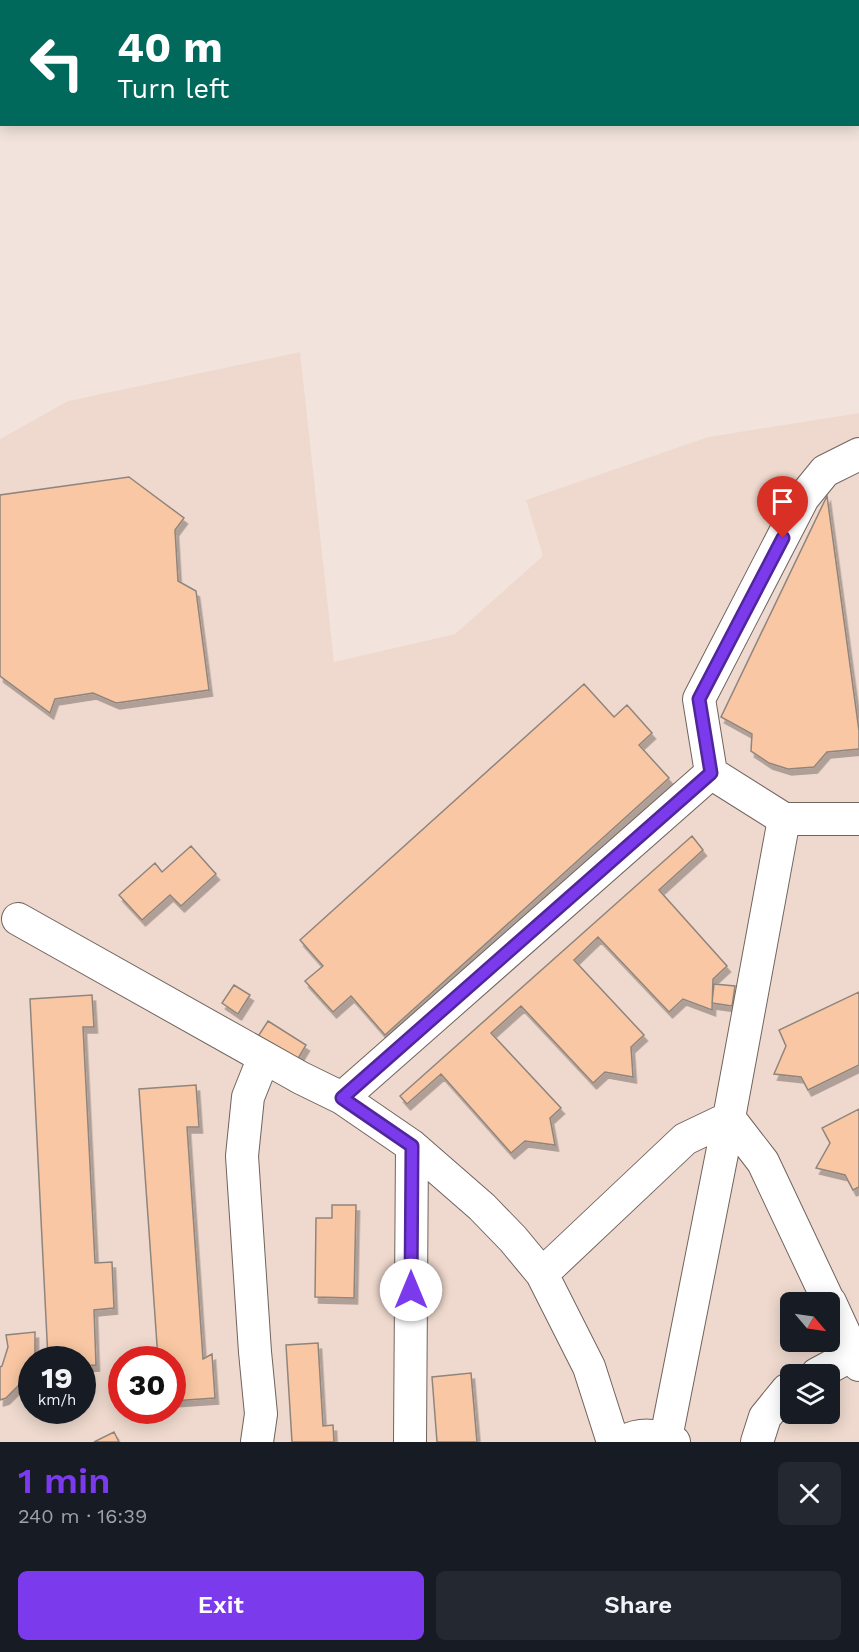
<!DOCTYPE html>
<meta charset="utf-8">
<style>
:root{--surface:#171b24;--page:#242831;--text:#f1f3f6;--muted:#9ea1a6;--accent:#7c3aed}
body{margin:0;font-family:"Work Sans",sans-serif;background:var(--page);color:var(--text);height:100vh;display:flex;flex-direction:column;font-size:22px;white-space:nowrap}
*{box-sizing:border-box;margin:0}
p{font-size:20px;color:var(--muted)}
.icon{flex:none;width:33px;height:33px;fill:none;stroke:currentColor;stroke-width:2;stroke-linecap:round;stroke-linejoin:round}
.map{position:relative;height:1442px;overflow:hidden}
.sheet{display:flex;flex-direction:column;background:var(--surface);flex:1}
.sheet>*{flex:none}
.guide{position:absolute;left:0px;top:0px;width:860px;height:126px;box-shadow:0 3px 15px #0003;background:#00695c;color:#fff;overflow:hidden}
.needle{width:39px;rotate:119deg}
.tools{position:absolute;left:780px;top:1292px;display:grid;gap:12px}
.tools a{display:grid;place-items:center;width:60px;height:60px;border-radius:9px;background:var(--surface);box-shadow:0 3px 15px #0003;font-size:30px}
.speed{position:absolute;left:18px;top:1346px;display:flex;gap:12px;font-size:30px;font-weight:700;text-align:center}
.speed>*{display:grid;place-content:center;width:78px;height:78px;border-radius:50%;background:var(--surface);box-shadow:0 3px 15px #0003;line-height:1}
.speed small{font-size:15px;font-weight:400}
.speed .limit{border:9px solid #d22;background:#fff;color:#111}
.pin{position:absolute;display:grid;place-items:center;width:51px;height:51px;color:#fff;margin:-62px -26px;border-radius:50% 50% 50% 0;rotate:-45deg;box-shadow:0 0 6px #0007}
.pin .icon{rotate:45deg}
.me{position:absolute;width:66px;margin:-33px;rotate:0deg;stroke-linejoin:round;filter:drop-shadow(0 0 4px #0008)}
.turn{display:flex;align-items:center;gap:21px;height:126px;padding:0 18px;font-size:27px}
.turn .icon{width:78px;height:78px;stroke-width:2.5}
.turn b{display:block;font-size:42px;line-height:51px}
.round{display:grid;place-items:center;flex:none;width:63px;height:63px;border-radius:9px;background:var(--page)}
.headline{display:flex;align-items:center;justify-content:space-between;height:102px;padding:0 18px}
h1{font-size:36px;font-weight:600;line-height:45px;color:var(--accent)}
.action{display:flex;gap:12px;margin-top:auto;padding:12px 18px}
.action a{flex:1;height:69px;border-radius:9px;background:var(--accent);color:#fff;font-size:24px;font-weight:600;line-height:69px;text-align:center}
.action a+a{background:var(--page);color:var(--text)}
.map>svg:first-child{display:block}
.built{fill:#efd9ce;fill-rule:evenodd}
.building{fill:#f9c7a3;stroke:#90857d;stroke-width:1.5;filter:url(#shadow)}
.lines{fill:none;stroke-linecap:round;stroke-linejoin:round}
.minor-casing{stroke:#70645d;stroke-width:34}
.minor{stroke:#fff;stroke-width:32}
.route-casing{stroke:#51269a;stroke-width:15}
.route{stroke:#7c3aed;stroke-width:10}
</style>
<div class="map">
<svg width="859" height="1442" viewBox="0 0 859 1442">
<defs>
<filter id="shadow"><feDropShadow dx="3.5" dy="6" stdDeviation="0" flood-color="#0004"/></filter>
</defs>
<rect width="100%" height="100%" fill="#f2e4dd"/>
<path class="built" d="M300,352L334,662L455,634L543,556L526,500L708,437L859,413V1442H0V439L68,401ZM790,1302H830V1341H790ZM32,1359H82V1410H32ZM122,1359H172V1410H122ZM790,1374H830V1413H790Z"/>
<path class="building" d="M129,477L184,518L175,530L178,581L196,591L209,690L116,703L93,693L55,699L50,713L0,676V495Z
M827,496L859,731V749L827,752L814,767L788,769L769,763L751,751L752,734L721,717Z
M584,684L614,717L627,705L652,733L639,745L669,778L385,1035L351,996L333,1012L305,981L323,966L300,940Z
M692,836L703,850L659,890L727,966L713,979L712,1010L683,999L669,1012L598,937L574,960L644,1035L631,1047L633,1077L605,1072L593,1083L521,1006L491,1033L561,1108L550,1118L555,1145L525,1141L511,1153L441,1074L407,1104L400,1096Z
M191,846L216,874L181,906L170,895L142,920L119,895L155,863L162,872Z
M714,984L735,986L732,1006L712,1003Z
M234,985L250,995L238,1014L222,1003Z
M859,992V1065L808,1090L801,1077L774,1074L786,1046L779,1030Z
M92,995L94,1027H83L95,1263L112,1262L114,1308L94,1310L96,1365L82,1366V1359H48L30,999Z
M268,1021L306,1045L296,1062L257,1038Z
M196,1085L199,1127H187L203,1359L212,1354L215,1398L172,1401V1359H158L139,1089Z
M859,1109V1187L853,1190L845,1175L816,1168L830,1143L822,1128Z
M332,1205H356L354,1298L315,1297L316,1218H332Z
M35,1332V1358L32,1359V1366L25,1379L6,1398L0,1400V1367L2,1366L8,1347L6,1335Z
M318,1343L323,1426L333,1425L334,1442H292L286,1345Z
M471,1373L477,1442H437L432,1377Z
M114,1432L119,1442H94Z"/>
<g class="lines">
<defs>
<path id="minor" d="M859,454L825,471L803,498L699,699L711,773L784,819H859
M18,919L301,1078L342,1098L412,1146L482,1207L513,1239L542,1274L589,1367L613,1442
M342,1098L711,773
M542,1274L685,1139L729,1118L763,1162L829,1302
M830,1302L859,1365
M817,1374L854,1354
M666,1438L729,1118L784,819
M257,1442L261,1414L255,1352L242,1156L248,1097L264,1057
M410,1442L412,1146
M623,1442C639,1433 658,1434 674,1442
M757,1442L765,1417L787,1390L790,1389"/>
</defs>
<use href="#minor" class="minor-casing"/>
<use href="#minor" class="minor"/>
</g>
<g class="lines">
<defs>
<path id="route" d="M411,1290L412,1146L342,1098L711,773L699,699L783,538"/>
</defs>
<use href="#route" class="route-casing"/>
<use href="#route" class="route"/>
</g>
</svg>
<div class="tools">
<a><svg class="needle" viewBox="-14 -14 28 28"><path d="M0-13l5 13h-10z" fill="#e53935"/><path d="M0 13l5-13h-10z" fill="#9ea1a6"/></svg></a>
<a><svg class="icon" aria-label="layers" viewBox="0 0 24 24"><path d="M12 4l9 5-9 5-9-5zM3 14l9 5 9-5"/></svg></a>
</div>
<div class="speed"><div>19<small>km/h</small></div><div class="limit">30</div></div>
<div class="pin" style="left:783px;top:538px;background:#d93025"><svg class="icon" aria-label="arrive" viewBox="0 0 24 24"><path d="M6 21V4h12l-3 4 3 4H6"/></svg></div>
<svg class="me" style="left:411px;top:1290px" viewBox="-20 -20 40 40"><circle r="19" fill="#fff"/><path d="M0-13L10 11 0 6-10 11z" fill="#7c3aed"/></svg>
<div class="guide">
<div class="turn"><svg class="icon" aria-label="left" viewBox="0 0 24 24"><path d="M17 20v-9H6M10 6l-5 5 5 5"/></svg><div><b>40 m</b>Turn left</div></div>
</div>
</div>
<section class="sheet">
<div class="headline"><div><h1>1 min</h1><p>240 m · 16:39</p></div><a class="round"><svg class="icon" aria-label="close" viewBox="0 0 24 24"><path d="M6 6l12 12M18 6L6 18"/></svg></a></div>
<div class="action"><a>Exit</a><a>Share</a></div>
</section>
